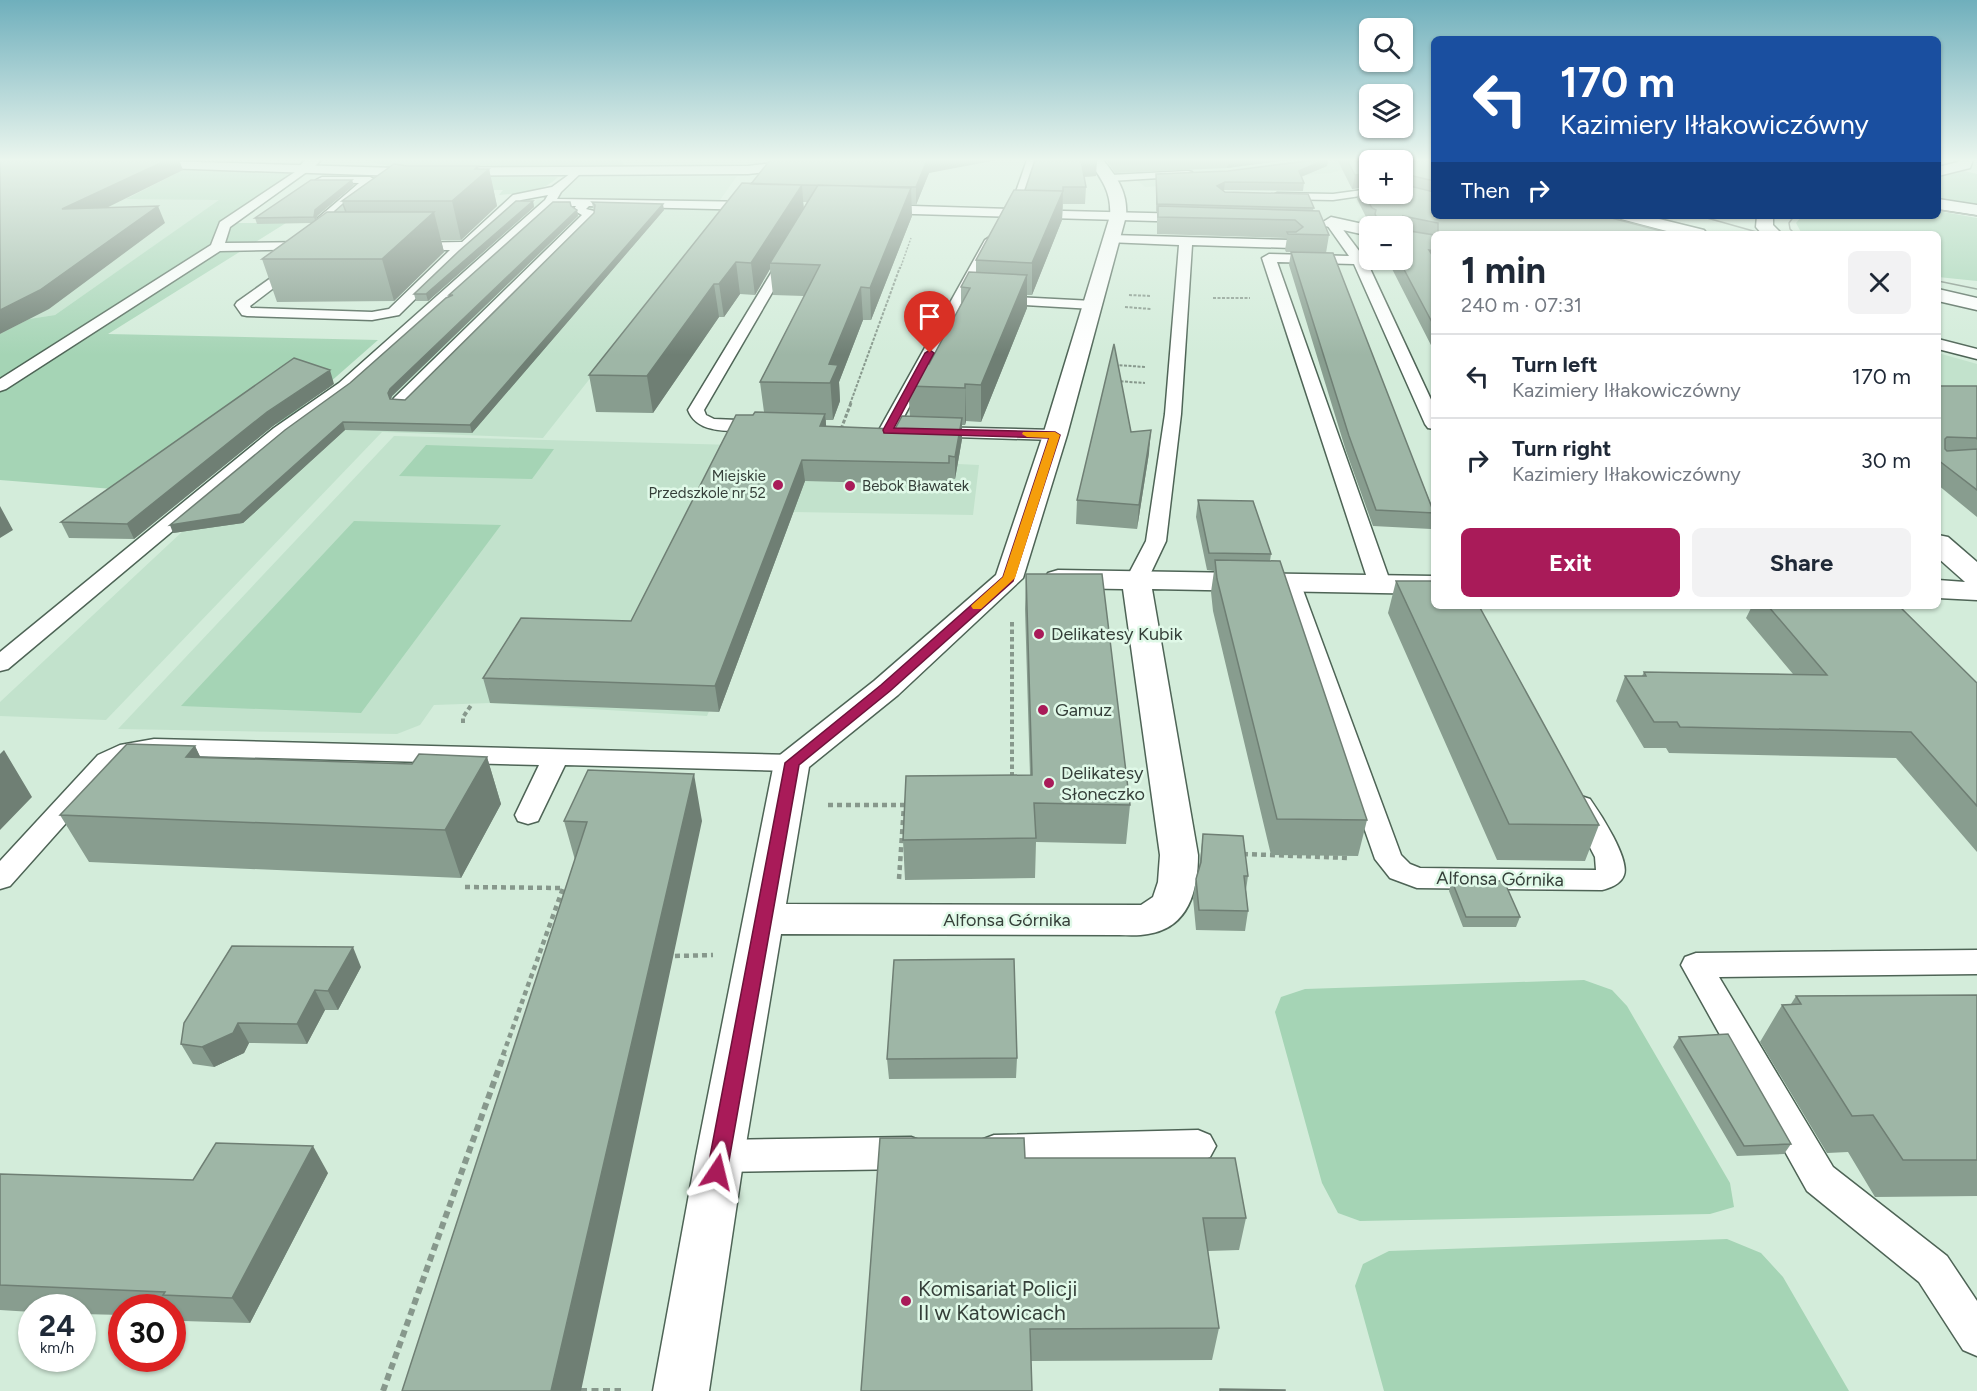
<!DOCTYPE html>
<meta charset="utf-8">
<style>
:root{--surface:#fff;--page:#f2f2f3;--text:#1f2937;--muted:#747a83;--line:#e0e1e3;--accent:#a91b59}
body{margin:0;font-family:Figtree,sans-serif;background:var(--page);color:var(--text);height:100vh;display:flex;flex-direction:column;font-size:22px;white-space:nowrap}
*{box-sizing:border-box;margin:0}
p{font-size:20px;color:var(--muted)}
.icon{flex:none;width:33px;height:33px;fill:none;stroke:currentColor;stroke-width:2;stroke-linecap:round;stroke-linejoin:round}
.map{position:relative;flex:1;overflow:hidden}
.details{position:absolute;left:1431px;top:231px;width:510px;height:378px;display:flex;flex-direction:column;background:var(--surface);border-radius:9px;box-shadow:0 2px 4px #0004}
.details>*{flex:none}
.banner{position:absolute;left:1431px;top:36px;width:510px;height:183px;border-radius:9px;box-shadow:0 2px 4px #0004;background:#1a4fa0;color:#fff;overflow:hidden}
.tools{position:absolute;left:1359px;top:18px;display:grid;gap:12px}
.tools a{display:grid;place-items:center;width:54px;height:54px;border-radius:9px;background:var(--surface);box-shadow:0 2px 4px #0004;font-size:30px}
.speed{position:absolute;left:18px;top:1294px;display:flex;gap:12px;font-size:30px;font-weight:700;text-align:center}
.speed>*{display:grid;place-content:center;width:78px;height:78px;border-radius:50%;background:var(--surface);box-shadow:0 2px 4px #0004;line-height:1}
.speed small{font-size:15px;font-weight:400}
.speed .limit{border:9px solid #d22;background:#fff;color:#111}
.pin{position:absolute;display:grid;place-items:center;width:51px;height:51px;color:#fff;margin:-62px -26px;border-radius:50% 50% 50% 0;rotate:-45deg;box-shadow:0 0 6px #0007}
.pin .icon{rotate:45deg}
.me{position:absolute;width:66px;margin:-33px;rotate:10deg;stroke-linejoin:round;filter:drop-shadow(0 0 4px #0008)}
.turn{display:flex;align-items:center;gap:21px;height:126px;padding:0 30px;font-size:27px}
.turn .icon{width:78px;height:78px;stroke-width:2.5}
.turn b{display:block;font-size:42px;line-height:51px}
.then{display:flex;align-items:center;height:57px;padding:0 30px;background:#0003;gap:12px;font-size:22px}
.round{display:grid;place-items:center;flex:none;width:63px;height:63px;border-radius:9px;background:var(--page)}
.overview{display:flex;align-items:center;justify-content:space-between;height:102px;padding:0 30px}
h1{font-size:36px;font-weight:700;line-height:45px}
.primary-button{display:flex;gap:12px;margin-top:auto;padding:12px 30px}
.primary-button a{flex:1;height:69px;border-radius:9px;background:var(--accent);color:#fff;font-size:24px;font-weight:700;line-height:69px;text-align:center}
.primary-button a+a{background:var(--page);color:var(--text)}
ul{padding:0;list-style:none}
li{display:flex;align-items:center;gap:18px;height:84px;padding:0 30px;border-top:2px solid var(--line)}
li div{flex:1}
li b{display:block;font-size:22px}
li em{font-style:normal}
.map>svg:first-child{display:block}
.built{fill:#c2e2cc}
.green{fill:#a5d4b5}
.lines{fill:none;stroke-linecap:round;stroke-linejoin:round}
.lane-casing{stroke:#4e6456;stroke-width:3}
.street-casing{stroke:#4e6456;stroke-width:3}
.secondary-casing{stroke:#4e6456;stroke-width:3}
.path-far5{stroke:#87988c;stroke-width:1.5;stroke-dasharray:2 1.5;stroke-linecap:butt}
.path-far4{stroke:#87988c;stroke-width:2;stroke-dasharray:3 1.5;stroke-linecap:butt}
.path-far3{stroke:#87988c;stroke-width:3;stroke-dasharray:4 2;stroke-linecap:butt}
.path-far2{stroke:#87988c;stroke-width:4;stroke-dasharray:4.5 3;stroke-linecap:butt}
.path-far1{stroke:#87988c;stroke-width:4.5;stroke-dasharray:5 4;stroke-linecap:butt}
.path{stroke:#87988c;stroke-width:6;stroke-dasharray:7 4.5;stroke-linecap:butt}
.lane{fill:#fff;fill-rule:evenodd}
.street{fill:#fff;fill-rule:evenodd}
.secondary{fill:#fff;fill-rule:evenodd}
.tram{stroke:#7c8c81;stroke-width:1.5}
.wall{fill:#889d8f;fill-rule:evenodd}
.shaded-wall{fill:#6f7f74}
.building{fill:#9eb6a6;stroke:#6f7f74;stroke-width:1.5}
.route{fill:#a91b59;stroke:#6e123a;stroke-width:1.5}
.slow{fill:#f59e0b}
.poi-dot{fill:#a91b59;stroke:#e0f9e8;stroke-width:2}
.labels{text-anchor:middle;stroke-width:5;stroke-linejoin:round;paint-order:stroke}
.far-poi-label{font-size:15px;fill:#353f39;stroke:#e0f9e8;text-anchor:end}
.poi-label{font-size:18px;fill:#353f39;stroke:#e0f9e8;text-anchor:start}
.street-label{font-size:18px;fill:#353f39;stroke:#e0f9e8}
.near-poi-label{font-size:21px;fill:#353f39;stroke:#e0f9e8;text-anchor:start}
</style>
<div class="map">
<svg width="1977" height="1391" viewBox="0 0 1977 1391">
<rect width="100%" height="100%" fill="#d3ecda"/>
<path class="built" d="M1112,160H1375L1331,173L1145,187Z
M178,173L128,198L220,200L55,315L29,319L0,334V176Z
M576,176H737L720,200L730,201L543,438L382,432L106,720L0,716V702L537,200H550Z
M1938,353L1977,364V475L1938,445Z
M394,436L960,451L958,464L979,465L973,515L793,512L707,716L490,703L434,705L420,725L397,734L118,729Z"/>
<path class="green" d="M363,160H620L624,165L394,167Z
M141,168L237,170L305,175L236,223H286L108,334L378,340L279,427L276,421L113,489L0,480V334L29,319L55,315L219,200L126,199L177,173Z
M1964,171L1977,174V205L1938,199V177Z
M442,177H558C542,193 521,193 499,195L503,190H423Z
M1938,211L1977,218V281L1938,277V234H1802L1796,223L1802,216H1938Z
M426,445L554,449L532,479L399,476Z
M354,521L501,525L361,713L181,706Z
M1584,980L1612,990L1627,1006L1730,1183L1734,1207L1710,1214L1360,1221L1338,1213L1322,1183L1275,1012L1281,997L1305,989Z
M1727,1239L1761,1253L1783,1277L1849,1391H1384L1355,1286L1363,1264L1389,1251Z"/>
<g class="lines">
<defs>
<path id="lane" d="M1027,160H1037L1022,210L1190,214L1196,218L1190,222L880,213L874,209L880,205L1010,209Z
M304,166L309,169L308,171L230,227L225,243L312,242L317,243L318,246L317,249L220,251L6,389L0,391V379L211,245L220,222Z
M578,168L583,171L561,192L557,199L756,202L762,206L756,210L589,206L586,209L594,211V217L406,406H394L392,402L394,398L582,215L573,210L576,206H553L351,389L286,436L8,669L0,671V652L274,428L339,383L545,200L548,195L521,200L470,248L459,256L399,315L372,320L247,316L242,315L235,305L237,302L296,260L301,261L303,264L301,267L250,306L251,308L372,312L389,309L450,250H412L406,246L407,243L462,242L513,195L552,187Z
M1188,171L1192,172V176L1110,181L1104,178L1110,175Z
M322,177H370L376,180L326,224H318V218L359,183L318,182L316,180Z
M1370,189V194H1374L1333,200L1277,199L1271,196L1277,193L1333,194Z
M1331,218L1335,219L1366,260L1434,406V429L1428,428L1425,424L1354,264L1277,262L1391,584L1387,588L1380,590L1373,588L1369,584L1262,258L1269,254L1349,256L1325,222Z
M1111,235L1292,240L1298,244L1292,248L1192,245L1181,414L1166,541L1147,581L1143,585L1136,587L1129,585L1125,581L1146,541L1165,414L1179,245L1107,242L1105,239L1107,236Z
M991,236L997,240L897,430L894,434H882L879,430L985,240Z
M788,251L794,255L704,410L706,415L714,419L762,421L768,422L771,426L768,430L762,431C738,430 698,437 688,410L782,255Z
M995,296L1093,301L1100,305L1093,309L990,303L988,300Z
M1938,339L1977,349V359L1938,349Z
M929,427L1055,430L1061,431L1064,435L1061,439L1055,440L923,436L920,432L923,428Z
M1289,576L1296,578L1300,582L1401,855L1410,864L1420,868L1596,870L1595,857L1568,805L1572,799L1581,796L1590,799C1600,813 1630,859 1624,875C1621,884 1610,888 1602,890L1417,888L1390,878L1375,859L1278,582L1282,578Z
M154,739L792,755L801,757L805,763L801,769L792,771L565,765L538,821L528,824L518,821L515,815L539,765L154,755L135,758L116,767L10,886L0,889V861L98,755L120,745Z
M1977,950V974L1719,977L1833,1167L1947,1256L1977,1301V1356L1963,1350L1919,1282L1807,1191L1681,965L1685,957L1696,953Z
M1198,1130L1210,1135L1216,1146L1210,1157L1198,1162L994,1167L981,1162L976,1151L981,1140L994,1135Z
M911,1137L924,1142L929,1153L924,1164L911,1169L720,1172L707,1167L702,1156L707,1145L720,1140Z"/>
<path id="street" d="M305,160H321L309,172H299L297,169Z
M1088,160H1103C1117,177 1128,193 1126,216L1067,435L1023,578L898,695L809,767L786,904L1141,905L1153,897L1158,882L1160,855L1123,589L1058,588L1048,585L1044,579L1048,573L1058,570L1434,576V594L1152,589L1198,855C1198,891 1188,928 1148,934C1138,936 1128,935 1119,935L781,934L744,1156L709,1391H653L696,1156L774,763L780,755L874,681L996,575L1043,435L1110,216C1112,192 1101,178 1088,160Z
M1959,160H1973L1970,168L1938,176V167L1958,162Z
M1331,217L1372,226H1370V236L1325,226L1323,222Z
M1938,535L1948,537L1977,562V600L1938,598V580L1965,582L1938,558Z"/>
<path id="secondary" d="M131,160L397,168L748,166L799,160H846L839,164L748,174L397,176L136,167L131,166L129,163Z
M1938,199L1977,205V215L1938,209Z
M1619,216H1647L1704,230L1707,234H1678L1621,219Z
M1757,216H1773V225L1782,234H1762L1756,227Z
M1938,289L1977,298V310L1938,301Z"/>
</defs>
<use href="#lane" class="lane-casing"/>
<use href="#street" class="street-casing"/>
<use href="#secondary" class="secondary-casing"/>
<path class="path-far5" d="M900,269L911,238"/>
<path class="path-far4" d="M1129,295L1151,296
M1213,298H1250
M1125,307L1151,309
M1115,365L1146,367
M1116,381L1145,383
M850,404L900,267"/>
<path class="path-far3" d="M841,429L851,403"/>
<path class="path-far2" d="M1012,622V779
M463,723V717L472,704"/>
<path class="path-far1" d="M828,805H907
M1243,854L1349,858
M899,879L904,805
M465,887L563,888L503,1055
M675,956L713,955"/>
<path class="path" d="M383,1391L504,1054
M580,1391H621"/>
<use href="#lane" class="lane"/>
<use href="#street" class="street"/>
<use href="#secondary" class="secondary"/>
<path class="tram" d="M1938,210L1977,216
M1700,216L1764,234
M1794,216L1789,223L1790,229L1795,234
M1938,281L1977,289"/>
</g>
<path class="wall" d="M1035,160L1096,176L1084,177L1086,187L1085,204H1063L1062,220L1032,295H1027V308L981,422L966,421L965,425H962V439L955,479L949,478V485L805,481L719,712L490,703L483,678L631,621L753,415L764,412L760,382L804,296L773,295L770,269L755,295L740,294L724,317H719L653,413L596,412L589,375L751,184L929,173L916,205H911L912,216L871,320H863L839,382L840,401L833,420H826V426L895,429L910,417L908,386L929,364L961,304V287L976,272V260L1025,190ZM803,202H807L804,208Z
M1106,160H1287L1227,168L1115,173Z
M1314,160H1328L1327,166L1301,177L1304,183L1303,191L1224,190L1222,191L1225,192L1314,208L1313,210L1329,235L1326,253L1434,511L1431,529L1373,526L1346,451L1289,265L1291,252H1286L1285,250L1287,238L1157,234V212H1156V174L1228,171Z
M1336,160H1434V216L1667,234H1434V351L1389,263L1390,260H1402V226H1373V224L1369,223L1357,199L1359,188L1352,189L1338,161L1335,162ZM1370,160L1402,194H1370Z
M407,166H478V169H489L497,206L461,240H441L444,252L394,301L277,302L262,259L312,223L257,224L255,218L354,185L317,216L316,220L334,212L343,204L342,201Z
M533,201L534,207L428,301H416L414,294Z
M592,202L664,210L472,433L345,430L243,523L173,533L350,383L449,296V295L571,206L577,210L578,216L392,396L391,399L405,400L594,213L595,210L593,208Z
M334,384L273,426L134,539L69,538L61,522Z
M1938,386H1977V517L1938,485Z
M1131,432L1149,453L1137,529L1076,524L1077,500Z
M1198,500L1271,554L1270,561L1367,820L1358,856L1271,855L1213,611L1211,592L1214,571L1207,570L1196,517Z
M1026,574L1130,805L1126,844L1036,842L1035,878L905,880L903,840L1030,775L1025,609Z
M1396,581L1599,825L1585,861L1497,860L1388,613Z
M1752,606H1899L1977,683V852L1896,758L1669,753L1666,748H1644L1616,701L1625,676H1642L1644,672L1793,674L1746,618Z
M195,746L200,757L412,764L487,757L501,804L461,878L89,862L60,815Z
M564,821H702L575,860Z
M1203,834L1248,876L1246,890L1248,911L1245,931L1196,930L1193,898L1196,879L1199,869Z
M1452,881L1520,917L1516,927H1463L1449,891Z
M361,967L338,1010H325L307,1044L249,1043L244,1053L214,1067L193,1064L181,1044Z
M1977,995V1196L1875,1197L1848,1152L1827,1153L1760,1042L1782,1005L1791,1004L1796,996Z
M1679,1037L1791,1144L1784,1154L1737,1156L1673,1047Z
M1017,1058L1016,1078L889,1079L887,1059Z
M1025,1158L1246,1218L1239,1250L1208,1251L1219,1328L1212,1360L1031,1361Z
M328,1173L250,1323L183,1321L180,1317H172V1308H122V1315L82,1314V1308H32V1312L0,1310V1174L193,1180Z"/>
<path class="shaded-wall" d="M167,160H179L183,170L70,226L62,209Z
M927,160H997L929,173L916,205V187Z
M1081,160H1097L1096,176L1081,177Z
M1228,160H1287L1227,168Z
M1324,160H1328L1327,166L1298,178L1299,171Z
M478,166L480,177L489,169L497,206L461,240L452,201Z
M1370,173V187L1359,185V188L1352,189L1355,175Z
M1405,174L1403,188L1402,176Z
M352,180L354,185L317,216L316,223L314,217L315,210Z
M1225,182L1224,190L1216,194L1217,186Z
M802,185L804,213L770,263V269L755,295L751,263Z
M911,188L912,216L871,320L870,288Z
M1063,191L1062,220L1032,295V263Z
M533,201L534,207L428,301L426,294Z
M663,204L664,210L472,433L470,425Z
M158,206L165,223L49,309L0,334V310Z
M577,210L578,216L392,396L390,401L388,393L390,389Z
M434,212L444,252L394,301L382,259Z
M736,262L740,294L724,317L719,284Z
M1027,275V308L981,422V385Z
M714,284L719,317L653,413L647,376Z
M861,287L863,320L839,382L840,401L833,420L829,364Z
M330,370L334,384L273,426L134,539L127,524L267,412Z
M965,384L966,421L965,425Z
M825,414L827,435L820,426Z
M962,418V439L955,479V457Z
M343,422L345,430L243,523L173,533L170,525Z
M1151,430L1149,453L1137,529L1139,505Z
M802,460L805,481L719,712L715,686Z
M0,506L13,530L0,538Z
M195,746L218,793L186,757Z
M4,750L32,797L0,830V754Z
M487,757L501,804L461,878L445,830Z
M694,774L702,821L581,1391H551Z
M353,947L361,967L338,1010L328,991Z
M315,990L325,1010L307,1044L297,1024Z
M238,1023L249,1043L244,1053L214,1067L202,1047Z
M313,1146L328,1173L250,1323L232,1298Z"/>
<path class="building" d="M0,160H167L62,209L158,206L40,290L0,310Z
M770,160H927L916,187L751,184Z
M1035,160H1089H1081L1086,187H1063V191L1025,190Z
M1314,160H1324L1299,171L1304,183L1225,182L1217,186L1225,192L1308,194L1314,208L1157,204L1156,174L1228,171Z
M1347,160H1430H1427L1434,162V181L1405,174L1402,176V160H1370V173L1355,175Z
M394,164L407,166H478L475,169H489L452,201H342Z
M311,180H352L315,210L314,217L255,218Z
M742,183L802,185L751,263L736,262L719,284H714L647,376L589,375Z
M1370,183V194H1402V184L1434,192V216H1604L1665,232L1667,234H1438V223L1403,216L1404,230L1434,235V251L1429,250L1434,258V326L1399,260H1402V226H1381L1375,214L1376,210L1372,208L1359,185Z
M818,185L911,188L870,288L861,287L829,364L838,365L830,383L760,382L820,265L770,263Z
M1014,190L1063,191L1032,263L976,260Z
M516,201H533L426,294H414L459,251Z
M553,202H570L571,206L577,210L390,389L388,393L390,399L405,400L594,213L595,205L592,202L663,204L470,425L343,422L240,514L170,525L285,430L350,383L446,298L453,295H449Z
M343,204L346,212H334Z
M1158,206L1319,211L1329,235L1288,234L1287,232H1296L1303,227L1295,220L1158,217Z
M327,212H434L382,259H262Z
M1291,252L1333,253L1434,513L1376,510L1349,436Z
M969,272L1027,275L981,385L965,384V388L908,386L920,363L929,364L970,288L961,287Z
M1114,344L1131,432L1151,430L1139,505L1077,500Z
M294,358L330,370L267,412L127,524L61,522Z
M1938,386H1977V439L1976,438L1947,437L1945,439V449L1947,451L1977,449V490L1938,460Z
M755,412L825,414L820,426L895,429L902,416L962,418L955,457L949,456V463L802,460L715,686L483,678L521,618L631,621L736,415H753Z
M1198,500L1253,501L1271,554L1209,553Z
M1215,560L1280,561L1367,820L1277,819L1217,579Z
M1026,574H1102L1130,805L1034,803L1036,838L903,840L906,776L1032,775Z
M1396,581H1434V606H1479L1599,825L1509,824Z
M1768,606H1899L1977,683V806L1911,732L1680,727L1677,722H1654L1625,676H1646L1644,672L1827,675Z
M127,744L195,746L186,757L412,764L419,754L487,757L445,830L60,815Z
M588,770L694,774L551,1391H402L587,822L564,821Z
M1203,834L1243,836L1248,876H1244L1248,911L1199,910L1196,879L1201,862Z
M1452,881H1504L1520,917H1466Z
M232,946L353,947L328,991L315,990L297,1024L238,1023L233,1033L202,1047L181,1044L184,1023Z
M1014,959L1017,1058L887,1059L894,960Z
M1977,995V1160H1903L1873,1115L1852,1116L1782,1005L1801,1004L1796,996Z
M1728,1034L1791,1144L1744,1146L1679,1037Z
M880,1138H1024L1025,1158H1235L1246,1218H1203L1219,1328L1030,1329L1032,1391H861Z
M216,1143L313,1146L232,1298L163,1295L165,1292L0,1285V1174L193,1180Z
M1220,1389L1285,1390V1391H1220Z"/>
<linearGradient id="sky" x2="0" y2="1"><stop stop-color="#6fafbc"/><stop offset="0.45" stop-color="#ebf6ee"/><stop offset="1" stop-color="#ebf6ee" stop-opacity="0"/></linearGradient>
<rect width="1977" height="355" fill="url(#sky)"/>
<path class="route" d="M930,350L934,353L894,428L1055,432L1060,435L1013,581L890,691L799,765L727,1172L724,1179L717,1181L710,1179L707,1172L785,763L881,685L1003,577L1049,438L884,433L883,430L925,353Z"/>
<path class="slow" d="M1023,432H1055L1060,435L1015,578L981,609H973L971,606L973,604L1003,577L1049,438L1027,437L1022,434Z"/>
<g class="poi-dot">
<circle cx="778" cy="485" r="6"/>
<circle cx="850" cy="486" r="6"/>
<circle cx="1039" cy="634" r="6"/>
<circle cx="1043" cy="710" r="6"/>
<circle cx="1049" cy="783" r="6"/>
<circle cx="906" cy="1301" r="6"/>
</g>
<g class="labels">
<g class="far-poi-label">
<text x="766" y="481">Miejskie<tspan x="766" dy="17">Przedszkole nr 52</tspan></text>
<text x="862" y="491" text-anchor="start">Bebok Bławatek</text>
</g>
<g class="poi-label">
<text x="1051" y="640">Delikatesy Kubik</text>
<text x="1055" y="716">Gamuz</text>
<text x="1061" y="779">Delikatesy<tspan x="1061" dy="21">Słoneczko</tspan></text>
</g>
<g class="street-label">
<text transform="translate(1500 879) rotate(1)" y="6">Alfonsa Górnika</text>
<text x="1007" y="926">Alfonsa Górnika</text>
</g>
<g class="near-poi-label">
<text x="918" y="1296">Komisariat Policji<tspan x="918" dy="24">II w Katowicach</tspan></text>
</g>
</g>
</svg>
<div class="tools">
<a><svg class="icon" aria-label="search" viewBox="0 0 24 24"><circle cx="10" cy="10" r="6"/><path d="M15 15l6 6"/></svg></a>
<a><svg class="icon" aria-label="layers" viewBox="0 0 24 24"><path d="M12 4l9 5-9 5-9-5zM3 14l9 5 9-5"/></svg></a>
<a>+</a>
<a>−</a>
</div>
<div class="speed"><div>24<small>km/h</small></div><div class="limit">30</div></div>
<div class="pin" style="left:930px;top:353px;background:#d93025"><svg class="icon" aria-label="arrive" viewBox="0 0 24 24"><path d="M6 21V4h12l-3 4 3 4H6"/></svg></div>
<svg class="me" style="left:717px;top:1172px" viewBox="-20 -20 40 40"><path d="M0-17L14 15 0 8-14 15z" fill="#a91b59" stroke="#fff" stroke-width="4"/></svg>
<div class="banner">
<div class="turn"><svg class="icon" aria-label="left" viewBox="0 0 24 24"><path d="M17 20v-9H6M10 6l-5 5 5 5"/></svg><div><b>170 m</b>Kazimiery Iłłakowiczówny</div></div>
<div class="then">Then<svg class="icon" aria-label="right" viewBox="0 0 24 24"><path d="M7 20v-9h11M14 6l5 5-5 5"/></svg></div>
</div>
<section class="details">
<div class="overview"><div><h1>1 min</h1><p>240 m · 07:31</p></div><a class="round"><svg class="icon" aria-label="close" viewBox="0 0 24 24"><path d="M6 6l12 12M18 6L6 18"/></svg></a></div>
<ul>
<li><svg class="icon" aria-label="left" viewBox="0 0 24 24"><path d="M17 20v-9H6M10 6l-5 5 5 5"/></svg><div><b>Turn left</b><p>Kazimiery Iłłakowiczówny</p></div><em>170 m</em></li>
<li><svg class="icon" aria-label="right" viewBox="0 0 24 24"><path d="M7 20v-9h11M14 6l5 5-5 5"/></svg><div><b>Turn right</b><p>Kazimiery Iłłakowiczówny</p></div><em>30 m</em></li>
</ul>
<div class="primary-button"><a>Exit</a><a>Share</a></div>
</section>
</div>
